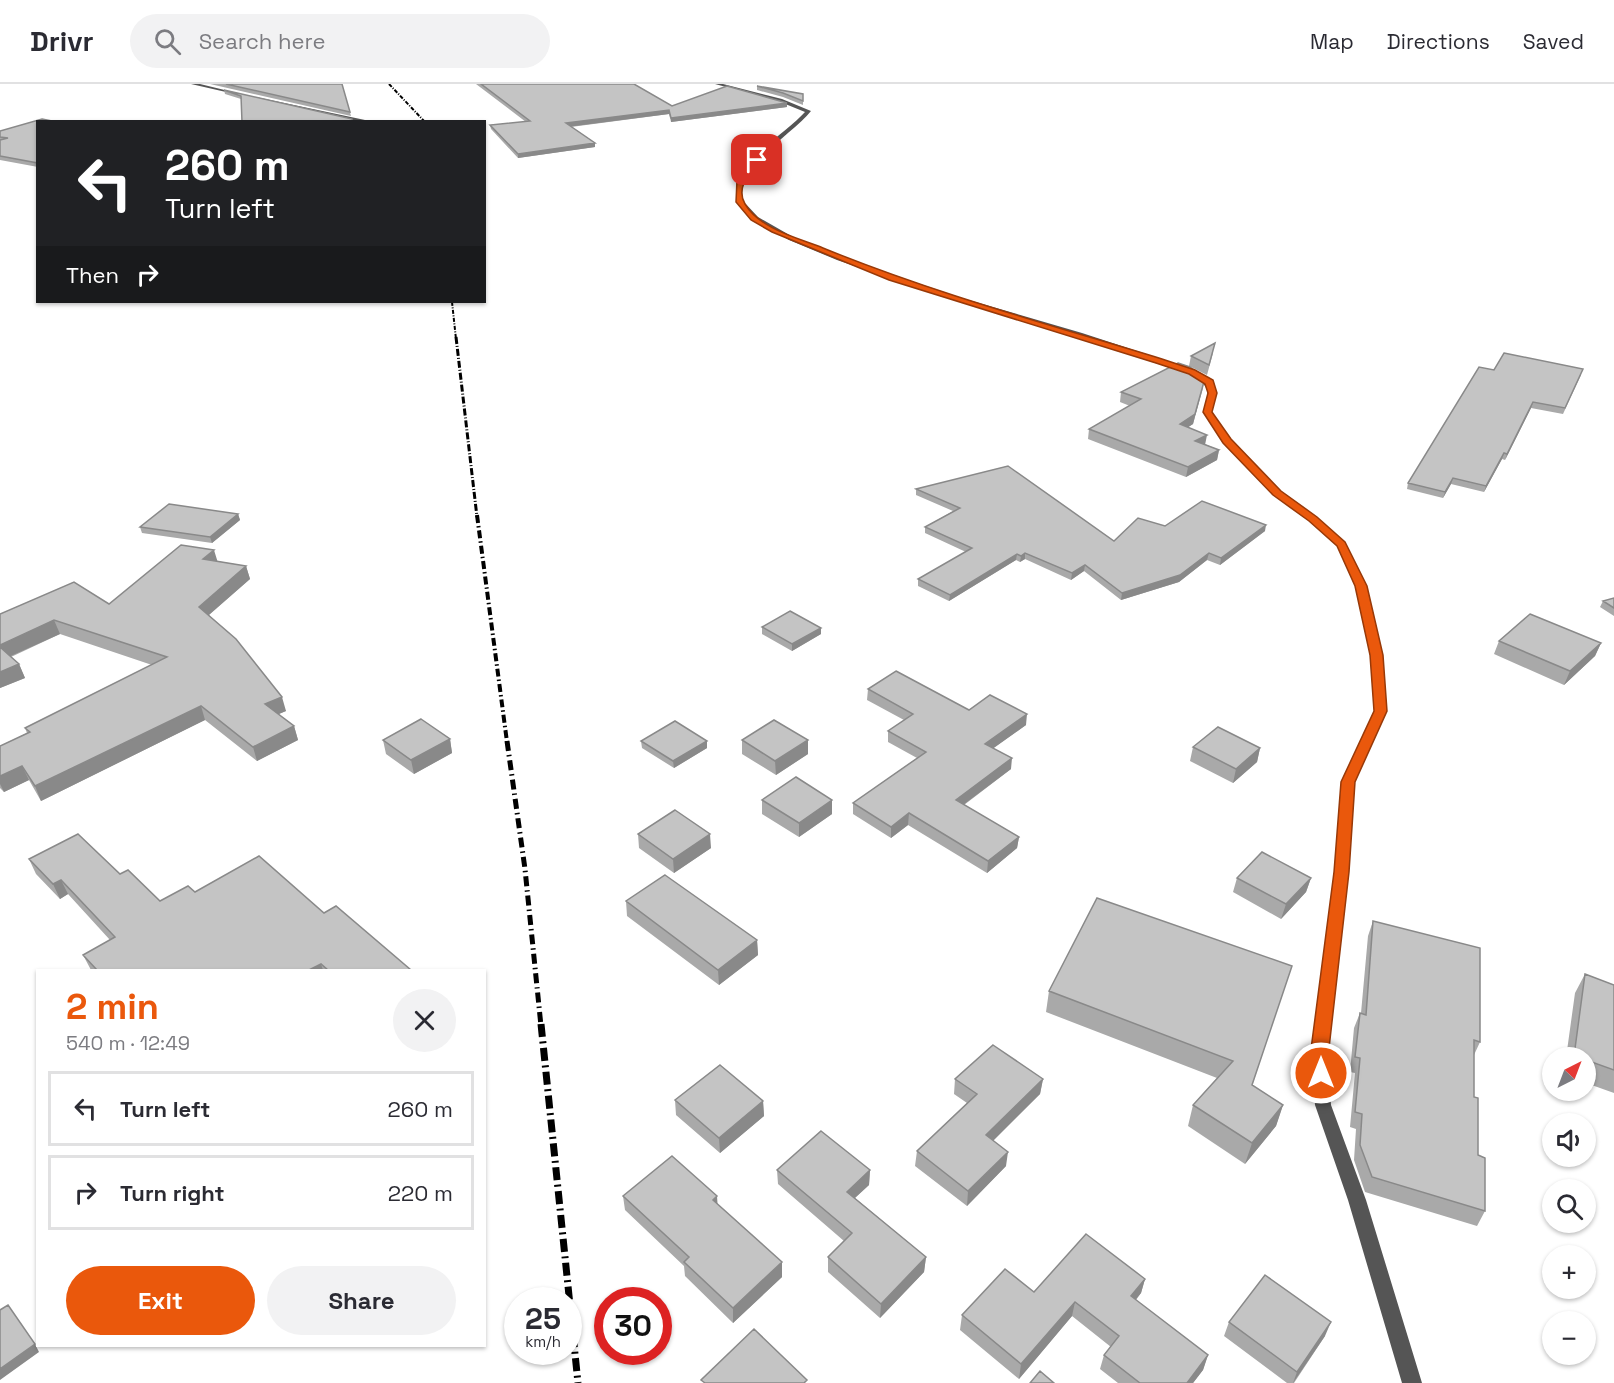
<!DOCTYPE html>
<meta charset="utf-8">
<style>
:root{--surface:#fff;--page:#f2f2f3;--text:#2b2b33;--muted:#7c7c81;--line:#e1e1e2;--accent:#ea580c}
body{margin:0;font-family:"Space Grotesk",sans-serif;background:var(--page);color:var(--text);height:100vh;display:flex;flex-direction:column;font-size:22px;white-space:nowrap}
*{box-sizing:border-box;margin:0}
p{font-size:20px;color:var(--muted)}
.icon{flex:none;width:33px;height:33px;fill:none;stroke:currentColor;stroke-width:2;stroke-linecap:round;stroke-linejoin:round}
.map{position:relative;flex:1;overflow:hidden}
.drawer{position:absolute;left:36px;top:885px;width:450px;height:378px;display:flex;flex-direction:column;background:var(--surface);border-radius:0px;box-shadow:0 2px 4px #0004}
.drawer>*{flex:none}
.hud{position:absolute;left:36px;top:36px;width:450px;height:183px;border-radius:0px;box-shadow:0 2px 4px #0004;background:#202124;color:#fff;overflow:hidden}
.needle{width:39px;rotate:42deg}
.fabs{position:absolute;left:1542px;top:963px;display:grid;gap:12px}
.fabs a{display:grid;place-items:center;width:54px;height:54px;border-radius:50%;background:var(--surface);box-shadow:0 2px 4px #0004;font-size:30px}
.speed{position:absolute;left:504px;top:1203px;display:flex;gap:12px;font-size:30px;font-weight:700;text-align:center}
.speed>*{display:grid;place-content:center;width:78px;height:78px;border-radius:50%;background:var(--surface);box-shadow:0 2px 4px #0004;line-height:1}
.speed small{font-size:15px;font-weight:400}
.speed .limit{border:9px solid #d22;background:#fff;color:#111}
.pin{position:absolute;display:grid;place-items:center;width:51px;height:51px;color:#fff;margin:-26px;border-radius:12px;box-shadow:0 3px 9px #0006}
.me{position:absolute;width:66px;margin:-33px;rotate:0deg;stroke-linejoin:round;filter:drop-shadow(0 0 4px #0008)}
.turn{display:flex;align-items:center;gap:21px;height:126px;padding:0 30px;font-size:27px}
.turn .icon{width:78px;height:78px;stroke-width:2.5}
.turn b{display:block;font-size:42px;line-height:51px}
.then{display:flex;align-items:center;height:57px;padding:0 30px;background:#0003;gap:12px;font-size:22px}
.round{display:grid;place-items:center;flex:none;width:63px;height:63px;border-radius:32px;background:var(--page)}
.head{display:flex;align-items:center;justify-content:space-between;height:102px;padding:0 30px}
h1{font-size:36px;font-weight:700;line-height:45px;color:var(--accent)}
.cta{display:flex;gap:12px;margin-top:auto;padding:12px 30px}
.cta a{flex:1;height:69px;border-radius:36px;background:var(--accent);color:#fff;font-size:24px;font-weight:700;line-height:69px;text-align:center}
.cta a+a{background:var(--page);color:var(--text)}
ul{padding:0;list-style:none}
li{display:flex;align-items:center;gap:18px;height:75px;margin:0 12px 9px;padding:0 18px;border:3px solid var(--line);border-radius:0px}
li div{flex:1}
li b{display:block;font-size:22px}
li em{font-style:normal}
header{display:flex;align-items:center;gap:36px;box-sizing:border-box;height:84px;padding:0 30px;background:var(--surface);border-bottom:2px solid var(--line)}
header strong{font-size:28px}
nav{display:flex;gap:33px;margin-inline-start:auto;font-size:21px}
.search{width:420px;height:54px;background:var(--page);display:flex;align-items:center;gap:15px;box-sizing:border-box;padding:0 21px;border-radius:33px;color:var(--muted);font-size:22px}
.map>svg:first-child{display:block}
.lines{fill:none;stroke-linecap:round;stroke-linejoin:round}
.minor{fill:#555;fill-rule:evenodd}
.rail-far4{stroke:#000;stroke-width:2;stroke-dasharray:4 1.5 1 1.5;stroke-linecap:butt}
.rail-far3{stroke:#000;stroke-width:3;stroke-dasharray:7 2 1 2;stroke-linecap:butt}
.rail-far2{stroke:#000;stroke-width:4;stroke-dasharray:8 3 1.5 3;stroke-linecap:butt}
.rail-far1{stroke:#000;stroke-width:5;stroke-dasharray:10 4 1.5 4;stroke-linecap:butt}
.rail{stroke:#000;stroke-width:7;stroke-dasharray:13 4.5 2 4.5;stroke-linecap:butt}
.wall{fill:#a9a9a9}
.shaded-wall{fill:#898989}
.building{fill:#c4c4c4;stroke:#898989;stroke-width:1.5}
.route{fill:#ea580c;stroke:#983908;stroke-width:1.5}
</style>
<header>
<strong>Drivr</strong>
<div class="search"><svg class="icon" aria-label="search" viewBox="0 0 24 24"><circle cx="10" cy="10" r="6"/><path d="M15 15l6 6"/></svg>Search here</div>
<nav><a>Map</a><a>Directions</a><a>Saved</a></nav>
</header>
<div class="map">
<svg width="1614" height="1299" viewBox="0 0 1614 1299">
<rect width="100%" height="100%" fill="#fff"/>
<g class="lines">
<path class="minor" d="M191,0H200L241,10L239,11Z
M715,0H723L782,15L811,27C795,47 749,76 743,98C742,104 742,111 743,117L758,133L793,153L841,173L955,212L1082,249L1195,286C1217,299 1219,303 1212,328L1230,355L1280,407L1316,433L1345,459L1366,502L1382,571L1387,627L1354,698L1348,788L1327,973L1331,1021L1366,1116L1422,1299H1402L1348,1116L1315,1021L1311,973L1334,788L1342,698L1375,627L1370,571L1356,502L1337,462L1310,437L1274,411L1224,359L1204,328C1210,305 1210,302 1189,290L1076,253L950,215L837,176L789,156L754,136L737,117C736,111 736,104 737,98C743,75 788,47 805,28L778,17Z
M256,13L365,36L367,38H356L254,15Z"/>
<path class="rail-far4" d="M389,0L425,38
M452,218L456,255"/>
<path class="rail-far3" d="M456,253L477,433"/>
<path class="rail-far2" d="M477,431L507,658"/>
<path class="rail-far1" d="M507,657L525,785L541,942"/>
<path class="rail" d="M541,940L578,1299"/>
</g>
<path class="wall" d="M210,0H342L351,32Z
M476,0H634L672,22L787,23L671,38L669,30L571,43L595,59V63L518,74L491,45L490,41L526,38Z
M757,2L803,10V21L783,13L757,6Z
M224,6L352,38L241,15L225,10Z
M38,38V83L0,76V47Z
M1213,269L1207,291L1189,282L1191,272Z
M1494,286L1581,291L1563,330L1531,324L1505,376L1502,375L1484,408L1451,400L1443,414L1407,405L1408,399Z
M1203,304L1193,340L1188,343L1205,360L1219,366L1217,376L1186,393L1088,355L1089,345L1130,322L1120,318L1121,308Z
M916,405L1114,457L1165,442L1265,447L1220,481L1207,476L1179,498L1121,516L1084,487L1071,496L1025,475L1020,478L1016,476L949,517L918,502V495L966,468L925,449V443L953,427L916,411Z
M238,430L240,436L212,459L142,449L140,443Z
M217,477L246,482L250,495L209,531L286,627L278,630L294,642L298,656L257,677L205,636L41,717L29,696L4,708L0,704V662L27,649L25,644L152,581L60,550L11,573L19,580L25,594L0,604V530L109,520Z
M1614,514V532L1600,523L1603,517Z
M762,543L821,544V550L792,567L762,550Z
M1499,557L1601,559L1595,572L1564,601L1494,570Z
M868,605L969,626L1026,641L993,664L1011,685L964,721L1019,753L1017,764L987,789L908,741L891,754L853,730V719L917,674L888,658V647L904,636L867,616Z
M450,655L452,669L414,690L386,670L383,656Z
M742,656L808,670L776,691L742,670Z
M641,657H707V664L674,684L642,664Z
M1193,663L1260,664L1257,678L1233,699L1190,677Z
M762,716H832V730L799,753L762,730Z
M638,750L711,764L674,789L639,764Z
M29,775L120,790L160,817L195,808L324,829L411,886H91L83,871L110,856L68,810L60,815L36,790Z
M1237,794H1311L1306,808L1281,835L1233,808Z
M626,817L757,856L758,871L719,901L627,832Z
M1373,837L1480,958L1474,971V1013L1478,1071L1485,1127L1477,1142L1365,1108L1354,1076L1356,1045L1350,1043L1355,989L1350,988L1354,944L1360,929H1361L1368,852Z
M1585,890L1614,901V1009L1586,999V974H1566L1575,909Z
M1285,902L1252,1002L1283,1021L1276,1042L1245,1080L1188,1042L1193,1021L1217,994L1046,928L1049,907Z
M955,995H1043L1040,1010L993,1056L1006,1082L967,1122L915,1082L917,1067L967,1019L954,1010Z
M675,1016L763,1017L764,1032L720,1069L676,1031Z
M777,1086H870L869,1101L855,1114L926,1173L924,1188L880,1234L828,1188V1173L844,1157L778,1100Z
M623,1112L718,1121L782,1193L733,1239L685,1192L684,1182L625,1126Z
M1145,1195L1141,1209L1136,1216L1208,1271L1203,1286L1193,1299H1118L1100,1285L1104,1271L1111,1263L1072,1232L1019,1295L960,1246L962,1231L1034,1208Z
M1229,1238L1325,1252L1294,1299H1287L1224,1252Z"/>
<path class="shaded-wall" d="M787,19V23L671,38V34Z
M669,26V30L567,43L566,39Z
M595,59V63L518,74V70Z
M1205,294L1193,340L1178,350L1180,340Z
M1533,318L1531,324L1505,376L1507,370Z
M1207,351L1205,361L1195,357Z
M1219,366L1217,376L1186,393L1188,383Z
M1504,369L1502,375L1484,408L1486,402Z
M1453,394L1451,400L1443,414L1445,408Z
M238,430L240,436L212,459L210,453Z
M1266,441L1265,447L1220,481L1221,474Z
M214,466L218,479L203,475Z
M1025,469V475L1020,478L1021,472Z
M1209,469L1207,476L1179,498L1121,516L1122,509Z
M1017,470L1016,476L949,517L950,511Z
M1085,481L1084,487L1071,496L1072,489Z
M246,482L250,495L203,536L199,523Z
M54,536L60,550L4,575L0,565V561Z
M821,544V550L792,567V560Z
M1601,559L1595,572L1564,601L1570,587Z
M19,580L25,594L0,604V588Z
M282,613L286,627L270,634L265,620Z
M201,622L205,636L41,717L35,702Z
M1027,630L1026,641L984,671L985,660Z
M294,642L298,656L257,677L253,663Z
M450,655L452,669L414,690L411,676Z
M808,656V670L776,691L775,677Z
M707,657V664L674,684L673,677Z
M1260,664L1257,678L1233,699L1236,685Z
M1012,674L1011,685L955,727L956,716Z
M22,682L29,696L4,708L0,700V692Z
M832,716V730L799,753V739Z
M909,729L908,741L891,754V743Z
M710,750L711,764L674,789L673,775Z
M1019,753L1017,764L987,789L988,777Z
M1311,794L1306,808L1281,835L1286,820Z
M61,796L68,810L60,815L53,800Z
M757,856L758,871L719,901L718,886Z
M321,880L323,886H309Z
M1043,995L1040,1010L984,1066L986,1051Z
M763,1017L764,1032L720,1069L719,1054Z
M1283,1021L1276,1042L1245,1080L1252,1059Z
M1008,1068L1006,1082L967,1122L968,1107Z
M870,1086L869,1101L846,1122L847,1108Z
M717,1112L718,1127L713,1116Z
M926,1173L924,1188L880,1234L881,1220Z
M782,1178V1193L733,1239V1224Z
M1145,1195L1141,1209L1127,1226L1131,1212Z
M1075,1218L1072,1232L1019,1295L1021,1280Z
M1331,1238L1325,1252L1293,1299L1297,1288Z
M35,1260L39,1268L0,1296V1285Z
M1208,1271L1203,1286L1193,1299H1187Z"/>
<path class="building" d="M226,0H342L350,28Z
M481,0H634L672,22L727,2L787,19L671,34L669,26L566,39L595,59L518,70L490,41L530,37Z
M757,2L803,10V17L783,9Z
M224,6L352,35V38H242L241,12Z
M42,35L57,38H38V79L0,72V56L8,54L0,53V47Z
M1215,259L1209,281L1191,272Z
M1504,269L1583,285L1565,324L1533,318L1507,370L1504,369L1486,402L1453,394L1445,408L1408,399L1479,283L1494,286Z
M1178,279L1190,283L1205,294L1195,330L1180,340L1207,351L1195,357L1219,366L1188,383L1089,345L1141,315L1121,308Z
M1008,382L1114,457L1138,434L1165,442L1202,417L1266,441L1221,474L1209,469L1180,491L1122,509L1085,481L1072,489L1025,469L1021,472L1017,470L950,511L918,495L972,464L925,443L960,424L916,405Z
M169,420L238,430L210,453L140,443Z
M181,461L214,466L203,475L246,482L199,523L236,555L282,613L265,620L294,642L253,663L201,622L35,702L22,682L0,692V662L30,648L25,644L167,573L54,536L0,561V530L74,498L109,520Z
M1614,514V524L1603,517Z
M790,527L821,544L792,560L762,543Z
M1530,530L1601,559L1570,587L1499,557Z
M0,563L19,580L0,588Z
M896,587L969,626L990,611L1027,630L985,660L1012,674L956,716L1019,753L988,777L909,729L891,743L853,719L926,668L888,647L913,630L868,605Z
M421,635L450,655L411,676L383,656Z
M774,636L808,656L775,677L742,656Z
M675,637L707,657L673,677L641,657Z
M1218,643L1260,664L1236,685L1193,663Z
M796,693L832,716L799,739L762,716Z
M675,726L710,750L673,775L638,750Z
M78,750L120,790L128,786L160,817L188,802L195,808L259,772L324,829L336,822L411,886H328L321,880L309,886H97L83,871L115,853L61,796L53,800L29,775Z
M1262,768L1311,794L1286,820L1237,794Z
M665,791L757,856L718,886L626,817Z
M1097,814L1292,882L1252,1001L1283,1021L1252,1059L1193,1021L1233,977L1049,907Z
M1373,837L1480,864V958L1474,956V1013L1478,1014V1071L1485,1074V1127L1372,1093L1360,1061L1362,1030L1355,1028L1360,974L1355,973L1360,929L1366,931Z
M1585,890L1614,901V986L1586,976V974H1578L1574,972Z
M993,961L1043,995L986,1051L1008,1068L968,1107L917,1067L977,1010L955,995Z
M720,981L763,1017L719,1054L675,1016Z
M821,1047L870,1086L847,1108L926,1173L881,1220L828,1173L852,1149L777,1086Z
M672,1072L717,1112L713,1116L782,1178L733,1224L684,1178L689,1173L623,1112Z
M1086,1150L1145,1195L1131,1212L1208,1271L1187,1299H1140L1104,1271L1119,1252L1075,1218L1021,1280L962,1231L1005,1185L1034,1208Z
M1265,1191L1331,1238L1297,1288L1229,1238Z
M8,1221L35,1260L0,1285V1226Z
M754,1245L807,1296L804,1299H705L701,1296Z
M1040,1287L1054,1299H1030Z"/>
<path class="route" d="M755,75L760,76C751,88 735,103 745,120C760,145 798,154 823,164C933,209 1048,240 1162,275L1195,286L1213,296L1217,309L1212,328L1231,355L1281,407L1317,433L1345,458L1367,502L1383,571L1387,627L1355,698L1349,788L1328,973L1330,989L1327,994L1321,996L1314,994L1310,973L1334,788L1341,698L1374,627L1370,571L1355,502L1337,462L1309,437L1273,411L1223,359L1203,328L1208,309L1205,300L1189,290L1156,279L889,196L772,148L751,136L736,118L737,96Z"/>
</svg>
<div class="fabs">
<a><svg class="needle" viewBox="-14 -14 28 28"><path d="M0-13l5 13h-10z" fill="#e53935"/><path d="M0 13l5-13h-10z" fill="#7c7c81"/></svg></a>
<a><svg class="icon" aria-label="sound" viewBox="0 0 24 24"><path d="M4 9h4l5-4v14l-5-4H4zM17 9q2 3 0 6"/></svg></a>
<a><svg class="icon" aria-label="search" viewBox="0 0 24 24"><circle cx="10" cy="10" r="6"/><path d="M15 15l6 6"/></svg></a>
<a>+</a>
<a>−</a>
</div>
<div class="speed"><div>25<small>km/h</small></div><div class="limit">30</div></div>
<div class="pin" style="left:757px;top:76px;background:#d93025"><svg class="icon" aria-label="arrive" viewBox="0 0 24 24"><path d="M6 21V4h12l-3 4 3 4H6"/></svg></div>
<svg class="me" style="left:1321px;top:989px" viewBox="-20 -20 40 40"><circle r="17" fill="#ea580c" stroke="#fff" stroke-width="3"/><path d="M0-11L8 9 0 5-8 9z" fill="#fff"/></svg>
<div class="hud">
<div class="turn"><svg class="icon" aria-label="left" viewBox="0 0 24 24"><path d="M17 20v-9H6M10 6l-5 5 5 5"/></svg><div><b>260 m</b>Turn left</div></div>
<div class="then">Then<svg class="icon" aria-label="right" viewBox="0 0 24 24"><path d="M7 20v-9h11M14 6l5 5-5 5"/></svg></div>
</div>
<section class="drawer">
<div class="head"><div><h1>2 min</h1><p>540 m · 12:49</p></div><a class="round"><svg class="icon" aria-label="close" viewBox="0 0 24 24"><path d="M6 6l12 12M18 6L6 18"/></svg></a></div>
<ul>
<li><svg class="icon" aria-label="left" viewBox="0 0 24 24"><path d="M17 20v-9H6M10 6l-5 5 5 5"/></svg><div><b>Turn left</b></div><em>260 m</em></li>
<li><svg class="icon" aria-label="right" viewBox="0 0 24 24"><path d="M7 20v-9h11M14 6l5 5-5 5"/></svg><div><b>Turn right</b></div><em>220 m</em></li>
</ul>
<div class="cta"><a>Exit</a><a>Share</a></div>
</section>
</div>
